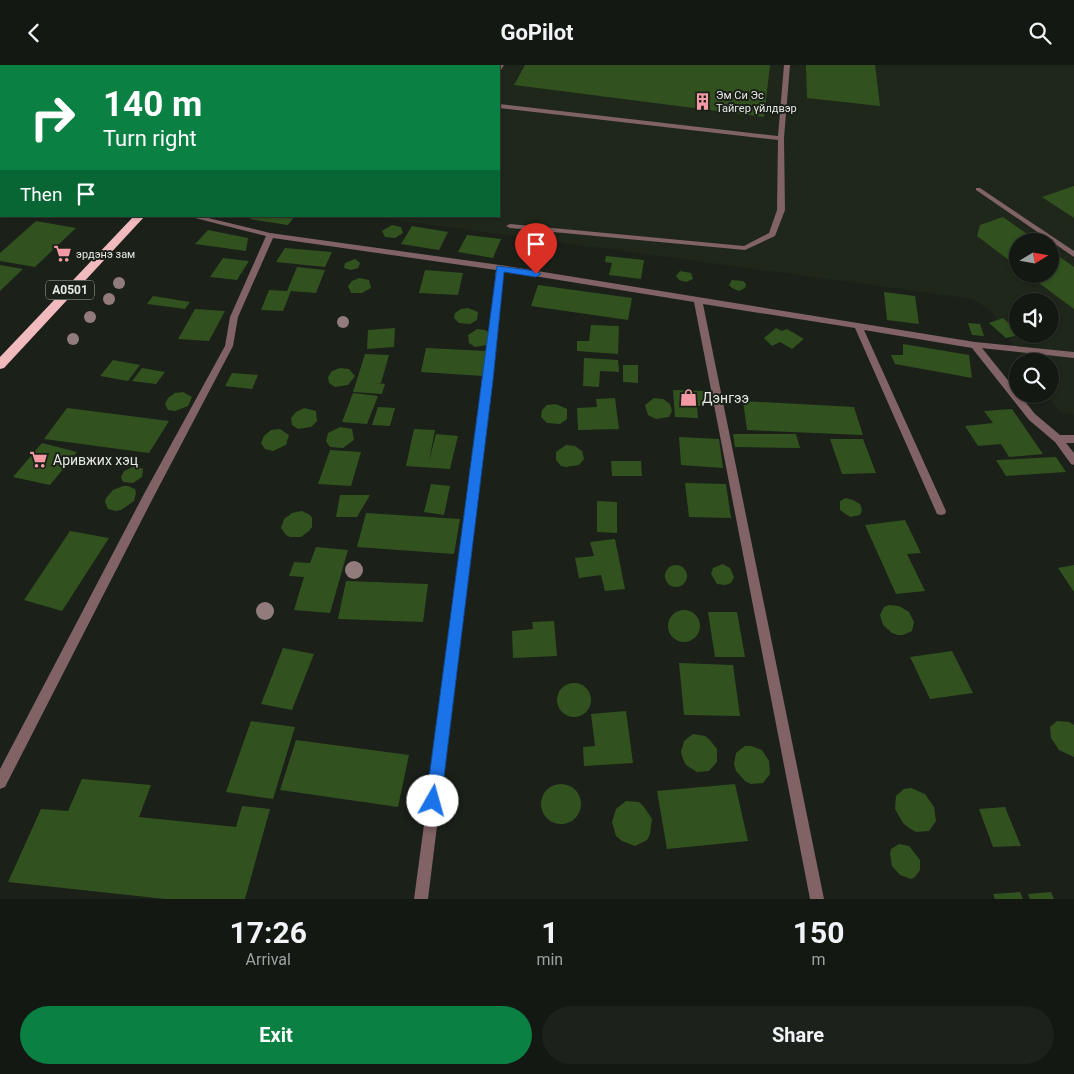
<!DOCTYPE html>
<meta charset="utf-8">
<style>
:root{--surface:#141813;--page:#1d211c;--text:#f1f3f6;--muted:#9da0a0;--line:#333733;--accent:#0b8043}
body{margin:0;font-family:Roboto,sans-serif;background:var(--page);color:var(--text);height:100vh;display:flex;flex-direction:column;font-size:19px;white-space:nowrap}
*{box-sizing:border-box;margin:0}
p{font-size:16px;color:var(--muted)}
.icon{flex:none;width:28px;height:28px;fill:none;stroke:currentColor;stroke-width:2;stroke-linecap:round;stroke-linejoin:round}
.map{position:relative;height:834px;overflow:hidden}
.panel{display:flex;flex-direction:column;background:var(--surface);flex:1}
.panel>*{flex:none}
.top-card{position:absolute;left:0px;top:0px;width:500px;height:152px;box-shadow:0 1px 4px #0004,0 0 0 1px var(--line);background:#0b8043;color:#fff;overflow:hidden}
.needle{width:32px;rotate:79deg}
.buttons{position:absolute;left:1009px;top:168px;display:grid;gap:10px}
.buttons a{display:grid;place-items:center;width:50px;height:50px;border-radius:50%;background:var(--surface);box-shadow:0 1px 4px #0004,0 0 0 1px var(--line);font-size:25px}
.pin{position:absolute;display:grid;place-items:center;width:42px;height:42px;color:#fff;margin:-51px -21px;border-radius:50% 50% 50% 0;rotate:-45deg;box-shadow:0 0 5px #0007}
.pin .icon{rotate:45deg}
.me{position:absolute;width:55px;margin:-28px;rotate:7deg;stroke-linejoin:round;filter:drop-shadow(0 0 4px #0008)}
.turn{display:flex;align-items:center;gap:18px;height:105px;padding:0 20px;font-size:22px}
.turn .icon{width:65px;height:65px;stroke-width:2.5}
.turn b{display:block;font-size:35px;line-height:42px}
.then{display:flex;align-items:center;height:48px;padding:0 20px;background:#0003;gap:10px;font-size:19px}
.eta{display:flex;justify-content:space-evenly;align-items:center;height:85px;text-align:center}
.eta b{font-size:30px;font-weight:700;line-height:35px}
.primary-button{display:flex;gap:10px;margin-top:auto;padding:10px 20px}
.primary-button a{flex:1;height:58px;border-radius:30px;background:var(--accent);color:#fff;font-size:20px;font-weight:700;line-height:58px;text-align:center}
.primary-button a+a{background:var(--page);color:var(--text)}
header{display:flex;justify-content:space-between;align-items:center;height:65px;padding:0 20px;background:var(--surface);font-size:22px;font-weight:700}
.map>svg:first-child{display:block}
.built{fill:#1e271a;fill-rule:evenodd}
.building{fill:#31521f}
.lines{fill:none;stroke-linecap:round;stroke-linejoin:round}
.service{fill:#816265;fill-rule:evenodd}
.minor{fill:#816265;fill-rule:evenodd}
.trunk{fill:#f0babe;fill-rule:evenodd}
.tree{fill:#917c7b}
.route{fill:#1a73e8;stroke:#114b97}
.labels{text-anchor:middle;stroke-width:4;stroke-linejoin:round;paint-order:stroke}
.far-poi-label{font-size:11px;fill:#e5e8e3;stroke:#1b2019;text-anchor:start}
.shield{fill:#1b2019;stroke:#a8aca6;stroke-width:1}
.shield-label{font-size:12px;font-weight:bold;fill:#e5e8e3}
.poi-label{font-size:14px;fill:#e5e8e3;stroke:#1b2019;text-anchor:start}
</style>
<header><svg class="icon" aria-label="back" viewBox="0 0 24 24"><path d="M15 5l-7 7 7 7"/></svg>GoPilot<svg class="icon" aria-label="search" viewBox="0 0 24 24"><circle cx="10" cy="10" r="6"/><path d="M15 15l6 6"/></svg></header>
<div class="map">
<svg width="1074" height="834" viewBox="0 0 1074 834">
<rect width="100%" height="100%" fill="#1b2019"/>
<path class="built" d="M421,0H1074V349L1060,347L1047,329H1050V296H1025L992,247L973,234L367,151H499V1H420ZM1018,176H1050V209H1018ZM1018,236H1050V269H1018Z"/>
<path class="building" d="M525,0H770L764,52L514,20Z
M806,0H875L880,41L807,33Z
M1074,121V153L1042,132Z
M252,151H295L288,160L250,154Z
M1003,152L1037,176H1018V202L977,171L980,160Z
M36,156L76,163L35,202L0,196V188Z
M392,160L401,162L403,168L395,173L385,172L382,166Z
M412,161L448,167L439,185L401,179Z
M208,165L248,173L246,186L195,179Z
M467,170L501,174L493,193L458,187Z
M531,180L541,182L544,185L543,190L534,194L525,191L523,184Z
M285,183L332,187L325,202L276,197Z
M1050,185L1074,202V244L1027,209H1050Z
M606,191L644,195L641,214L609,210L612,198L605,197Z
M223,193L249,196L237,215L210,212Z
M355,194L360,198L358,203L351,205L344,203L345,198Z
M0,200L23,204L0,226Z
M297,202L325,205L316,228L291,226L283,246L261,245L269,225L287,226Z
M425,205L463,208L458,230L419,228Z
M680,206L691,208L693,214L686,217L679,215L676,211Z
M359,213L369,215L371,223L362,228H351L348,221L352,216Z
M732,215L743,216L746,219L745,223L739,226L732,223L729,220Z
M538,220L632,233L628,255L531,241Z
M884,227L915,231L919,259L887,255Z
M153,231L190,237L185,244L147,239Z
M468,243L478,247L477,255L470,259L459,258L454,253L455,248L461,244Z
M195,244L225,246L209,276L178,274Z
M1003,253L1018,266V270L1006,273L989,258Z
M968,258L980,259L984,271L972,270Z
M591,260L619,261L618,289L577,286V276H589Z
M395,263L394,282L367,284L368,265Z
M776,263L782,266L787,264L804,274L792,284L780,277L772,281L764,273Z
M477,264L485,265L491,269L490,277L487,280L475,282L469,278L468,270Z
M903,279L969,290L972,313L895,299L891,290H903Z
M426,283L487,286L483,311L421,307Z
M365,289L389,290L381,318H376L385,319L382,329L353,327Z
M584,293L618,295L619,307L600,306L599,322L583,321Z
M113,295L140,300L128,316L100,311Z
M623,300H638V318L623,317Z
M142,303L165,307L156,319L132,316Z
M340,303L349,304L355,311L348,320L335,322L329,318L328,312L332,306Z
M232,308L258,310L252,324L225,321Z
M673,325L703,326L705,341H697L698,353L675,352Z
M183,327L192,332L188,341L175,346L168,345L165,339L168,333L175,328Z
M353,328L378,331L367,359L342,357Z
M615,333L619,364L578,365L577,343L597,342L596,334Z
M654,333L663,334L670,339L672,346L669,352L656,354L648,350L645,340Z
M743,336L854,342L863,370L747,365Z
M556,339L567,344V354L560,359L547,358L541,352L542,345L547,340Z
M378,342L395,343L390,361L372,360Z
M67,343L169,356L149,388L44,374Z
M304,343L316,346L317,356L311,362L298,364L292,360L291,353L296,347Z
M1012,344L1043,389L1009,392L1001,379L978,381L965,361L993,358L984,346Z
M340,362L352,364L354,375L343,383L330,382L326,376L328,368Z
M280,364L289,370L286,380L273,386L265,384L261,378L264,371L271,365Z
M414,364L435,365L429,396L436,369L458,371L450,404L406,401Z
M733,369H796L800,383L735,382Z
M679,372L719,374L723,403L681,400Z
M830,374H863L876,408L842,409Z
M42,378L77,387L50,420L13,412Z
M566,380L575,381L582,386L584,394L579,400L566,402L561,401L556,395V387Z
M330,385L361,387L351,421L318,419Z
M1056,392L1066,407L1006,411L996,395Z
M611,396H641L642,411H612Z
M135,401L143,404L142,412L133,418L123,417L121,412L124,406Z
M685,418L726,419L731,453L689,452Z
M431,419L450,421L444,450L424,447Z
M123,421H128L135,424L136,428L134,436L121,445L116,446L108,444L105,437L106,433L113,425Z
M340,430H370L357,452H336Z
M846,433L853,435L860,439L862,445L860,450L850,452L840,445V436Z
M597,436L617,437V468L597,467Z
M302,446L310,450L312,453V462L309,466L301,472H290L286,470L281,463L284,454L292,448Z
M366,448L460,454L454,489L357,482Z
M905,455L921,488L907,489L925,526L896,529L865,460Z
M70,466L109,473L62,546L24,535Z
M615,474L625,524L605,526L601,510L579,513L575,493L594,491L590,477Z
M316,482L348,485L330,548L294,545L304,512L289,511L294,497L310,498Z
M723,499L730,503L734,512L731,518L725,520L717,519L711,509L713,503Z
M665 511a11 11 0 1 1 22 0a11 11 0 1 1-22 0Z
M1074,500V527L1058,503Z
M346,516L428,519L423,557L338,554Z
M889,540L899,541L909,547L914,557L912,566L903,570H898L892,568L883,560L880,550L884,542Z
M668 561a16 16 0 1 1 32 0a16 16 0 1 1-32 0Z
M708,547H737L745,592H715Z
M554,556L557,591L513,593L512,566L533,564L532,557Z
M283,583L314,589L292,645L261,639Z
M952,586L973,628L930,634L910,592Z
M679,598L733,600L740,651L684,650Z
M557 635a17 17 0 1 1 34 0a17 17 0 1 1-34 0Z
M626,646L633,698L584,701L583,682L595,681L591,649Z
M251,656L295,662L273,734L226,727Z
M1057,656L1069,657L1074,660V692L1059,685L1051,673L1050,662Z
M693,669L705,671L709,674L717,684V697L709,706L697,707L686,700L683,694L681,687L684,676Z
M296,675L409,690L398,742L280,725Z
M745,681H751L762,685L769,696L770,709L763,718L751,719L745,716L736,706L734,699L736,688Z
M82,714L151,720L139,752L236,762L242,741L270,744L245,834H165L8,817L41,744L68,746Z
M541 739a20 20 0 1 1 40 0a20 20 0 1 1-40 0Z
M735,719L748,776L667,784L657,726Z
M911,723L925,729L934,742L936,756L929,766L916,767L909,763L903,758L895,744L896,731L904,724Z
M626,736L639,737L644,742L652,754L650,769L647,775L635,781L622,776L616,771L612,757L616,744Z
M1005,742L1021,781L993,782L979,744Z
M899,779L909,781L920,795V805L915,812L911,814L900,810L892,801L890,789L891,784Z
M1020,827L1023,834H995L993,829Z
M1051,827L1054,834H1030L1028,829Z"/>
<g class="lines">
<path class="service" d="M498,0H504L501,5L499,6Z
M784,0H790L784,73L785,145L775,171L745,185L510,163L506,161L510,159L744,181L769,168L777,145L778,75L499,43V39L778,71Z
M976,123H980L1074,186V192L976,125Z
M975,277L1074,287V293L972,282L971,280L972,278Z"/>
<path class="minor" d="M187,151H200L270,168L500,200L975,277L978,278L1035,349L1060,370H1074V378H1066L1074,388V400L1071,399L1055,377L1029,355L972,283L864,265L946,446L945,449L941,450L937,449L855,263L703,239L824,834H810L694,237L504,206L492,315L428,834H414L484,315L496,205L273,173L238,252L233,281L153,433L5,722L0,724V704L145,427L225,281L230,252L266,171Z"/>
<path class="trunk" d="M134,151H145L4,303L0,304V292Z"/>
</g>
<g class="tree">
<circle cx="119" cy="218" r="6"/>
<circle cx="109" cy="234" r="6"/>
<circle cx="90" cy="252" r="6"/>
<circle cx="343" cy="257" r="6"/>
<circle cx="73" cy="274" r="6"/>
<circle cx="354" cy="505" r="9"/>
<circle cx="265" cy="546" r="9"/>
</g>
<path class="route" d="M497,201L536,206L541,209L536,212L504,207L493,315L441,736L439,741L433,743L428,741L426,736Z"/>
<defs>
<symbol id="building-bare" viewBox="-9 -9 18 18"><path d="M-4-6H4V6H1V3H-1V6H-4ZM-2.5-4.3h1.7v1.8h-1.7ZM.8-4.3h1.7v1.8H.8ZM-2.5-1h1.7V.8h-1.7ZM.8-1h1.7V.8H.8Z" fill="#f49aa4" stroke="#1b2019" stroke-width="2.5" paint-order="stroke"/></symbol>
<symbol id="supermarket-bare" viewBox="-9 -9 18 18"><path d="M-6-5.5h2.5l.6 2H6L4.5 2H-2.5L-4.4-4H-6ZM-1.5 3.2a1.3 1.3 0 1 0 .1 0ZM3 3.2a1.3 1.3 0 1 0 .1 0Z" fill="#f49aa4" stroke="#1b2019" stroke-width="2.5" paint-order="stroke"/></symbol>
<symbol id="shop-bare" viewBox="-9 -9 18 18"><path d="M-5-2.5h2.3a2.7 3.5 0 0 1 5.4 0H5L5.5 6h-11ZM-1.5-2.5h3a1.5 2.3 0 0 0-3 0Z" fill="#f49aa4" stroke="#1b2019" stroke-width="2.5" paint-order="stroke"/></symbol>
</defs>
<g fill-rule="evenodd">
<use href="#building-bare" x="690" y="24" width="25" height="25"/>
<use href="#supermarket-bare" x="50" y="176" width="25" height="25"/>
<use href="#shop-bare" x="676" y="320" width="25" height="25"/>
<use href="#supermarket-bare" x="26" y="382" width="25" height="25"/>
</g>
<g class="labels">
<g class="far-poi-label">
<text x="716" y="34">Эм Си Эс<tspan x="716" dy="13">Тайгер үйлдвэр</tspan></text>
<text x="76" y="193">эрдэнэ зам</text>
</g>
<rect class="shield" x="46" y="215.5" width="48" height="19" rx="4"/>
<g class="shield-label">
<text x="70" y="229">A0501</text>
</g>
<g class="poi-label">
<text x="702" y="338">Дэнгээ</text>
<text x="53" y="400">Аривжих хэц</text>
</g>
</g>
</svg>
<div class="buttons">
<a><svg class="needle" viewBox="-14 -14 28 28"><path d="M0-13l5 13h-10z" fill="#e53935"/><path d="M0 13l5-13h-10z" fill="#9da0a0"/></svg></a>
<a><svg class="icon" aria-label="sound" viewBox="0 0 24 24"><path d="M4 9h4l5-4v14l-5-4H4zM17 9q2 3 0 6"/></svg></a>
<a><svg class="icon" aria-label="search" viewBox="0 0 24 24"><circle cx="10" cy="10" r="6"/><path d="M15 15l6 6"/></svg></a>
</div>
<div class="pin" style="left:536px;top:209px;background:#d93025"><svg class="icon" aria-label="arrive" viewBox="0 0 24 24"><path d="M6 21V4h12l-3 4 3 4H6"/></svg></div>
<svg class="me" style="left:433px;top:736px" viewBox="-20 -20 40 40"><circle r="19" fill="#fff"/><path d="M0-13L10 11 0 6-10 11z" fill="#1a73e8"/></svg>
<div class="top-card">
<div class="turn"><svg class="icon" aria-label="right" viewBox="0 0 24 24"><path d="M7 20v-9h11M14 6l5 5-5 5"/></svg><div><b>140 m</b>Turn right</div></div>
<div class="then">Then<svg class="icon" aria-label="arrive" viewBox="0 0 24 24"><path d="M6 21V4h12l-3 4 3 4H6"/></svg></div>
</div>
</div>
<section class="panel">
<div class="eta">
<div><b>17:26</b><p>Arrival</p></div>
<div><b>1</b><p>min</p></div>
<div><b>150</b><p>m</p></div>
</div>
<div class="primary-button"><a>Exit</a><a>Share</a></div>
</section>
